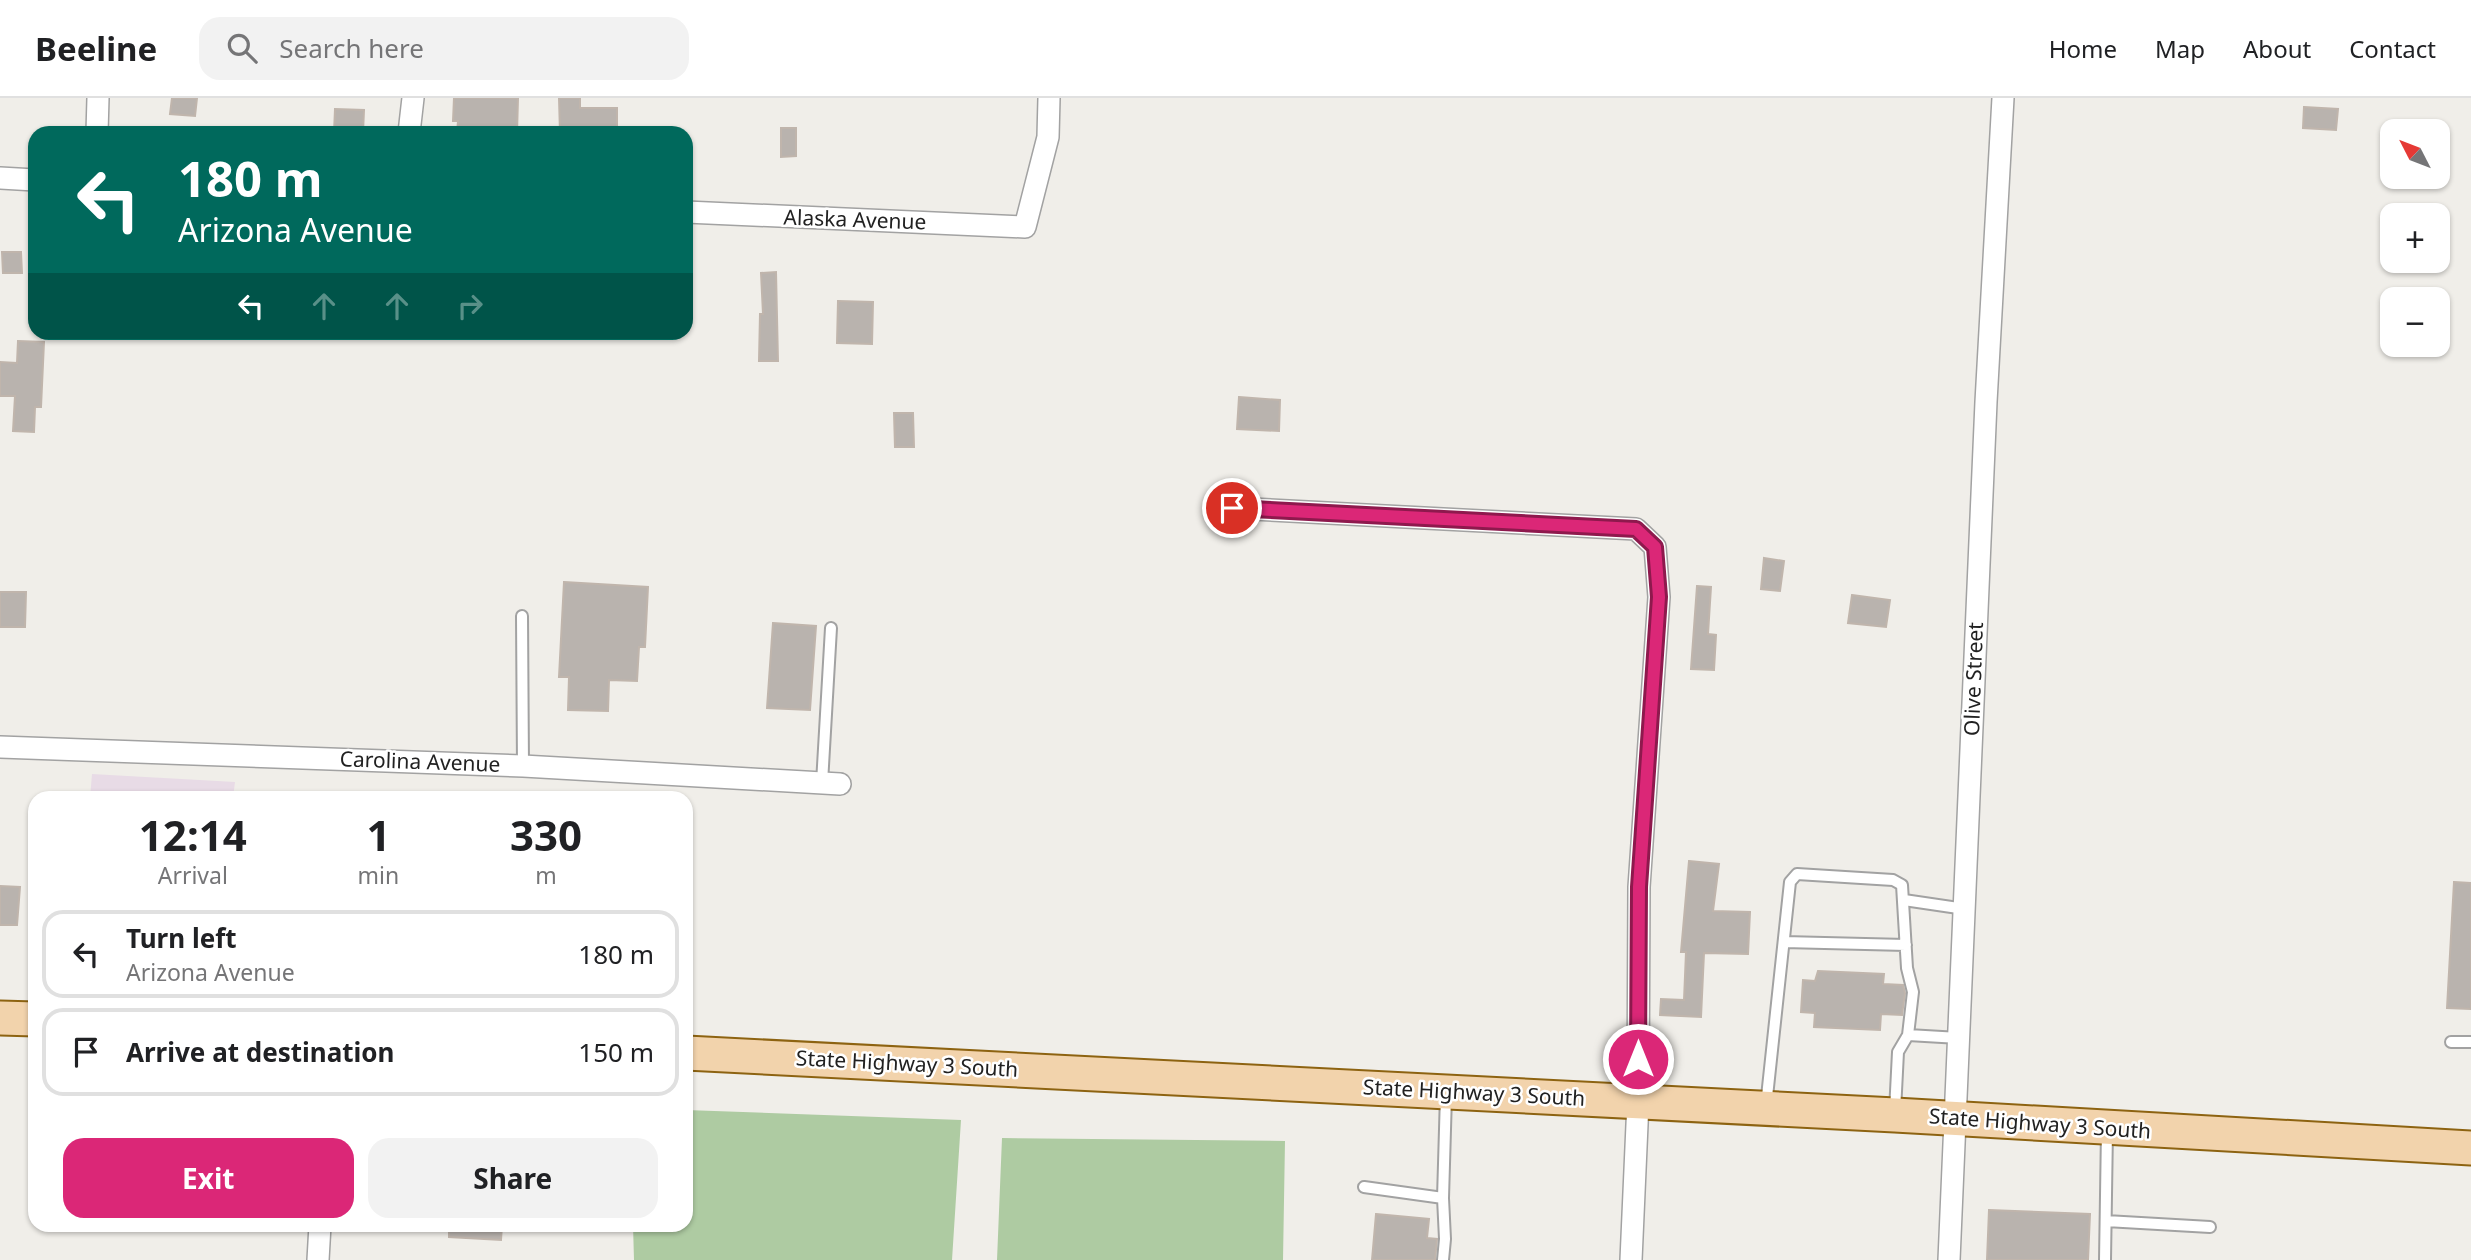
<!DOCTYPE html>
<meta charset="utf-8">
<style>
:root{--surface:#fff;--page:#f2f2f2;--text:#202124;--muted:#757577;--line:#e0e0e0;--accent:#db2777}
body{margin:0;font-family:"Noto Sans",sans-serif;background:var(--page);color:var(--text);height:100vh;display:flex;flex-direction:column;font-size:26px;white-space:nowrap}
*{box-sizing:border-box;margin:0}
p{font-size:23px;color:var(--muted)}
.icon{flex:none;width:38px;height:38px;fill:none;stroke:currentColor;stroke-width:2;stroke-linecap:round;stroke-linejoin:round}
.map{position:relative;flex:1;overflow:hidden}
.sheet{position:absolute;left:28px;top:693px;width:665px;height:441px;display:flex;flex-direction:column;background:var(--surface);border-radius:21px;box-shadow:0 2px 5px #0004}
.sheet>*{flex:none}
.top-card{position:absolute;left:28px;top:28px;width:665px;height:214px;border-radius:21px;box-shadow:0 2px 5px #0004;background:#00695c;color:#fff;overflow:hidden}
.needle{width:46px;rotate:312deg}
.tools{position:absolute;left:2380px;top:21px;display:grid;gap:14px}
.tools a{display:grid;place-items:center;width:70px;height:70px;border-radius:14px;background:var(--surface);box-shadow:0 2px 5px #0004;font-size:35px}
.pin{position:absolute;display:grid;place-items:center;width:60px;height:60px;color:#fff;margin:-30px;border:4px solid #fff;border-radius:50%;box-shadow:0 2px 7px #0007}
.me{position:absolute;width:77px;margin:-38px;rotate:0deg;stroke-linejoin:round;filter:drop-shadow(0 0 5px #0008)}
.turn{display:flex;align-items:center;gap:24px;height:147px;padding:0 35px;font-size:32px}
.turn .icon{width:91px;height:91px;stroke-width:2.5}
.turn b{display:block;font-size:49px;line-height:60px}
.lanes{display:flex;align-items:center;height:66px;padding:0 35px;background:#0003;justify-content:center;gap:35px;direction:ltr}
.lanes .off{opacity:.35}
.eta{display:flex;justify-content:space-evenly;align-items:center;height:119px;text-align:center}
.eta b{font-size:42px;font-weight:700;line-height:49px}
.button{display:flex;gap:14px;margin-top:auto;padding:14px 35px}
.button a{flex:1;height:80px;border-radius:21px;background:var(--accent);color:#fff;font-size:28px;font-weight:700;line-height:80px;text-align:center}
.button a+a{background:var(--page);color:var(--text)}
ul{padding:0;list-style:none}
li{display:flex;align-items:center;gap:21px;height:88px;margin:0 14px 10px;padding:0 21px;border:4px solid var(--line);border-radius:21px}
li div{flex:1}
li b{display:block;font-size:26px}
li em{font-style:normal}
header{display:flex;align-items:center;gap:42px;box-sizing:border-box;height:98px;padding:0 35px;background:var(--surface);border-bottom:2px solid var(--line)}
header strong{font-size:33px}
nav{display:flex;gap:38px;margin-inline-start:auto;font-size:24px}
.search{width:490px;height:63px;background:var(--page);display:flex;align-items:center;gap:18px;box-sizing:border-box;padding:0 24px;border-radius:21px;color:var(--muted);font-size:26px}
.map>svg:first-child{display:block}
.industrial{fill:#e8dbe6}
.forest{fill:#aecba2}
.building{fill:#b9b3ae;stroke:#c0b5ac;stroke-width:2}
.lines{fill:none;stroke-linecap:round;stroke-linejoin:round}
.lane-casing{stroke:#a2a2a2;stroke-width:14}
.street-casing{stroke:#a2a2a2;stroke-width:24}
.primary-casing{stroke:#8d6311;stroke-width:37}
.lane{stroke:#fff;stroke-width:10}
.street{stroke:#fff;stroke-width:21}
.primary{stroke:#f2d3ac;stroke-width:33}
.route-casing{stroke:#8e194d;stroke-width:18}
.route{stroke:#db2777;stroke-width:12}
.labels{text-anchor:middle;stroke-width:5;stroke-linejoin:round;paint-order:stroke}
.street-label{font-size:21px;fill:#212121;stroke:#fff}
</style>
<header>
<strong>Beeline</strong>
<div class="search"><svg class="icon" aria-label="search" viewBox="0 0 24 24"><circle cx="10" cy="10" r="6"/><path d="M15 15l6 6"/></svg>Search here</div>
<nav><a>Home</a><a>Map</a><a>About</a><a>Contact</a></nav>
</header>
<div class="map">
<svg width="2471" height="1162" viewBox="0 0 2471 1162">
<rect width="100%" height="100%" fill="#f0eee9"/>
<path class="industrial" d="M92,676L235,684L233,700H90Z"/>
<path class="forest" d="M686,1012L961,1022L952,1162H634L633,1127H686Z
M1002,1040L1285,1043L1283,1162H997Z"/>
<path class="building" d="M172,0H197L195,18L170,16Z
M454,0H518L517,35H457L458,23H453Z
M559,0H580V10H617V35H560Z
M2304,9L2338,11L2336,32L2303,30Z
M335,11L364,12L363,35H334Z
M781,30H796V58L781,59Z
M2,154H21L22,175H3Z
M776,174L778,263H759L760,216H763L761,175Z
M838,203L873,204L872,246L837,245Z
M18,243L44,244L41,309H35L34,334L13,333L15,298H0V264L17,265Z
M1239,299L1280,302L1279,333L1237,331Z
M894,315H913L914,349H895Z
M1764,460L1784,463L1780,493L1761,491Z
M564,484L648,489L645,549H639L637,583L609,582L608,613L568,612L569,579H559Z
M1697,488L1711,489L1708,536L1716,537L1714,572L1691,571Z
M0,494H26L25,529H0Z
M1852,497L1890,502L1886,529L1848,525Z
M773,525L816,528L810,612L767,610Z
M1689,763L1719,766L1713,813L1750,814L1748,856L1704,855L1701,919L1660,917L1661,901L1684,902L1686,854H1681Z
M2454,784L2471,785V911L2447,910Z
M0,788L20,789L17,827H0Z
M1818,873L1884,876L1883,886L1903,887L1905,895L1902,917L1881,916L1880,932L1814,929L1815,915L1801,914L1803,882L1815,883Z
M1989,1112L2090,1116L2088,1162H1987Z
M1376,1116L1429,1121L1427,1140L1437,1141L1435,1162H1372Z
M449,1127H502L501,1142L449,1139Z"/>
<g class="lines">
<defs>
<path id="lane" d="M522,518L523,668
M822,685L831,530
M1904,802L1965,811
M1784,844L1906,847
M1908,937L1959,940
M2451,944H2471
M1766,1008L1790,784L1797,776L1893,782L1902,787L1907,870L1913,894L1908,937L1898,954L1895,1013
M1364,1089L1443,1100L1446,997
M2106,1123L2210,1129
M1443,1162L1445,1141L1443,1100
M2105,1162L2107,1032"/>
<path id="street" d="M97,35L98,0
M409,35L413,0
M0,80L35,82
M686,114L1025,129L1048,39L1049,0
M1232,410L1636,431L1655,449L1659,499L1639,789L1638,1004L1631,1162
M0,649L523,668L840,686
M318,1162L320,1127
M1949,1162L1986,304L2003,0"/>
<path id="primary" d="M0,920L35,921
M686,955L1895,1017L2471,1050"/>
</defs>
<use href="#lane" class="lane-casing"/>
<use href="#street" class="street-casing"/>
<use href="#primary" class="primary-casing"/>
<use href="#lane" class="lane"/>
<use href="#street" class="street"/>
<use href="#primary" class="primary"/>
</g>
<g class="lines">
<defs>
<path id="route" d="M1232,410L1636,431L1655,449L1659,499L1639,789L1638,961"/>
</defs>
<use href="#route" class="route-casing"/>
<use href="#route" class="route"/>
</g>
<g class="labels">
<g class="street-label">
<text transform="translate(855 122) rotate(2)" y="7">Alaska Avenue</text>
<text transform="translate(1974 581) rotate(-88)" y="7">Olive Street</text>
<text transform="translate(420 664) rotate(2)" y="7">Carolina Avenue</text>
<text transform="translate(907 966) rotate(3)" y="7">State Highway 3 South</text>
<text transform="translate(1474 995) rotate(3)" y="7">State Highway 3 South</text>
<text transform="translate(2040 1026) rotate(4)" y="7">State Highway 3 South</text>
</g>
</g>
</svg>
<div class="tools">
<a><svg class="needle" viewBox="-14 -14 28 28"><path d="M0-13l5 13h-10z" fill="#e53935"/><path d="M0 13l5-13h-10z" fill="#757577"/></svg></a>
<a>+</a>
<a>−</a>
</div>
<div class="pin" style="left:1232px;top:410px;background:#d93025"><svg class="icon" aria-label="arrive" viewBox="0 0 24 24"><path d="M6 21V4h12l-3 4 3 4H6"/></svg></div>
<svg class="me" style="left:1638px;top:961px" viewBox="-20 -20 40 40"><circle r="17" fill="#db2777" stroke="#fff" stroke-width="3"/><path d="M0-11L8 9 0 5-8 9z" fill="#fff"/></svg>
<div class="top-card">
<div class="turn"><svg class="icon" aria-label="left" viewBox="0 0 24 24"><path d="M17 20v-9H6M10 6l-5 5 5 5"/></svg><div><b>180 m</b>Arizona Avenue</div></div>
<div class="lanes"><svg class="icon" aria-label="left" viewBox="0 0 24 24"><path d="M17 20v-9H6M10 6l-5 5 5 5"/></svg><svg class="icon off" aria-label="ahead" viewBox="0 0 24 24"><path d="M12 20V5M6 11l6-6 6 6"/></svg><svg class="icon off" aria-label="ahead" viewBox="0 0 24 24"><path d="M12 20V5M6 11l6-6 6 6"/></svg><svg class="icon off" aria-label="right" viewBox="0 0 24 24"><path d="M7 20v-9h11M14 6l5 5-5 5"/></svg></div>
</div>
<section class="sheet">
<div class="eta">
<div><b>12:14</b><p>Arrival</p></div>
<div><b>1</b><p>min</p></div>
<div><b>330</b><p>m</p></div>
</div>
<ul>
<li><svg class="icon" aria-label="left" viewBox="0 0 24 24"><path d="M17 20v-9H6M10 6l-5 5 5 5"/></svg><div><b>Turn left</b><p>Arizona Avenue</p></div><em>180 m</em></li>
<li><svg class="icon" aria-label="arrive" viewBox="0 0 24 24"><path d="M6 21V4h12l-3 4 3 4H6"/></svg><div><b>Arrive at destination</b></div><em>150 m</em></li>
</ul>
<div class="button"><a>Exit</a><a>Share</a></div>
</section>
</div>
